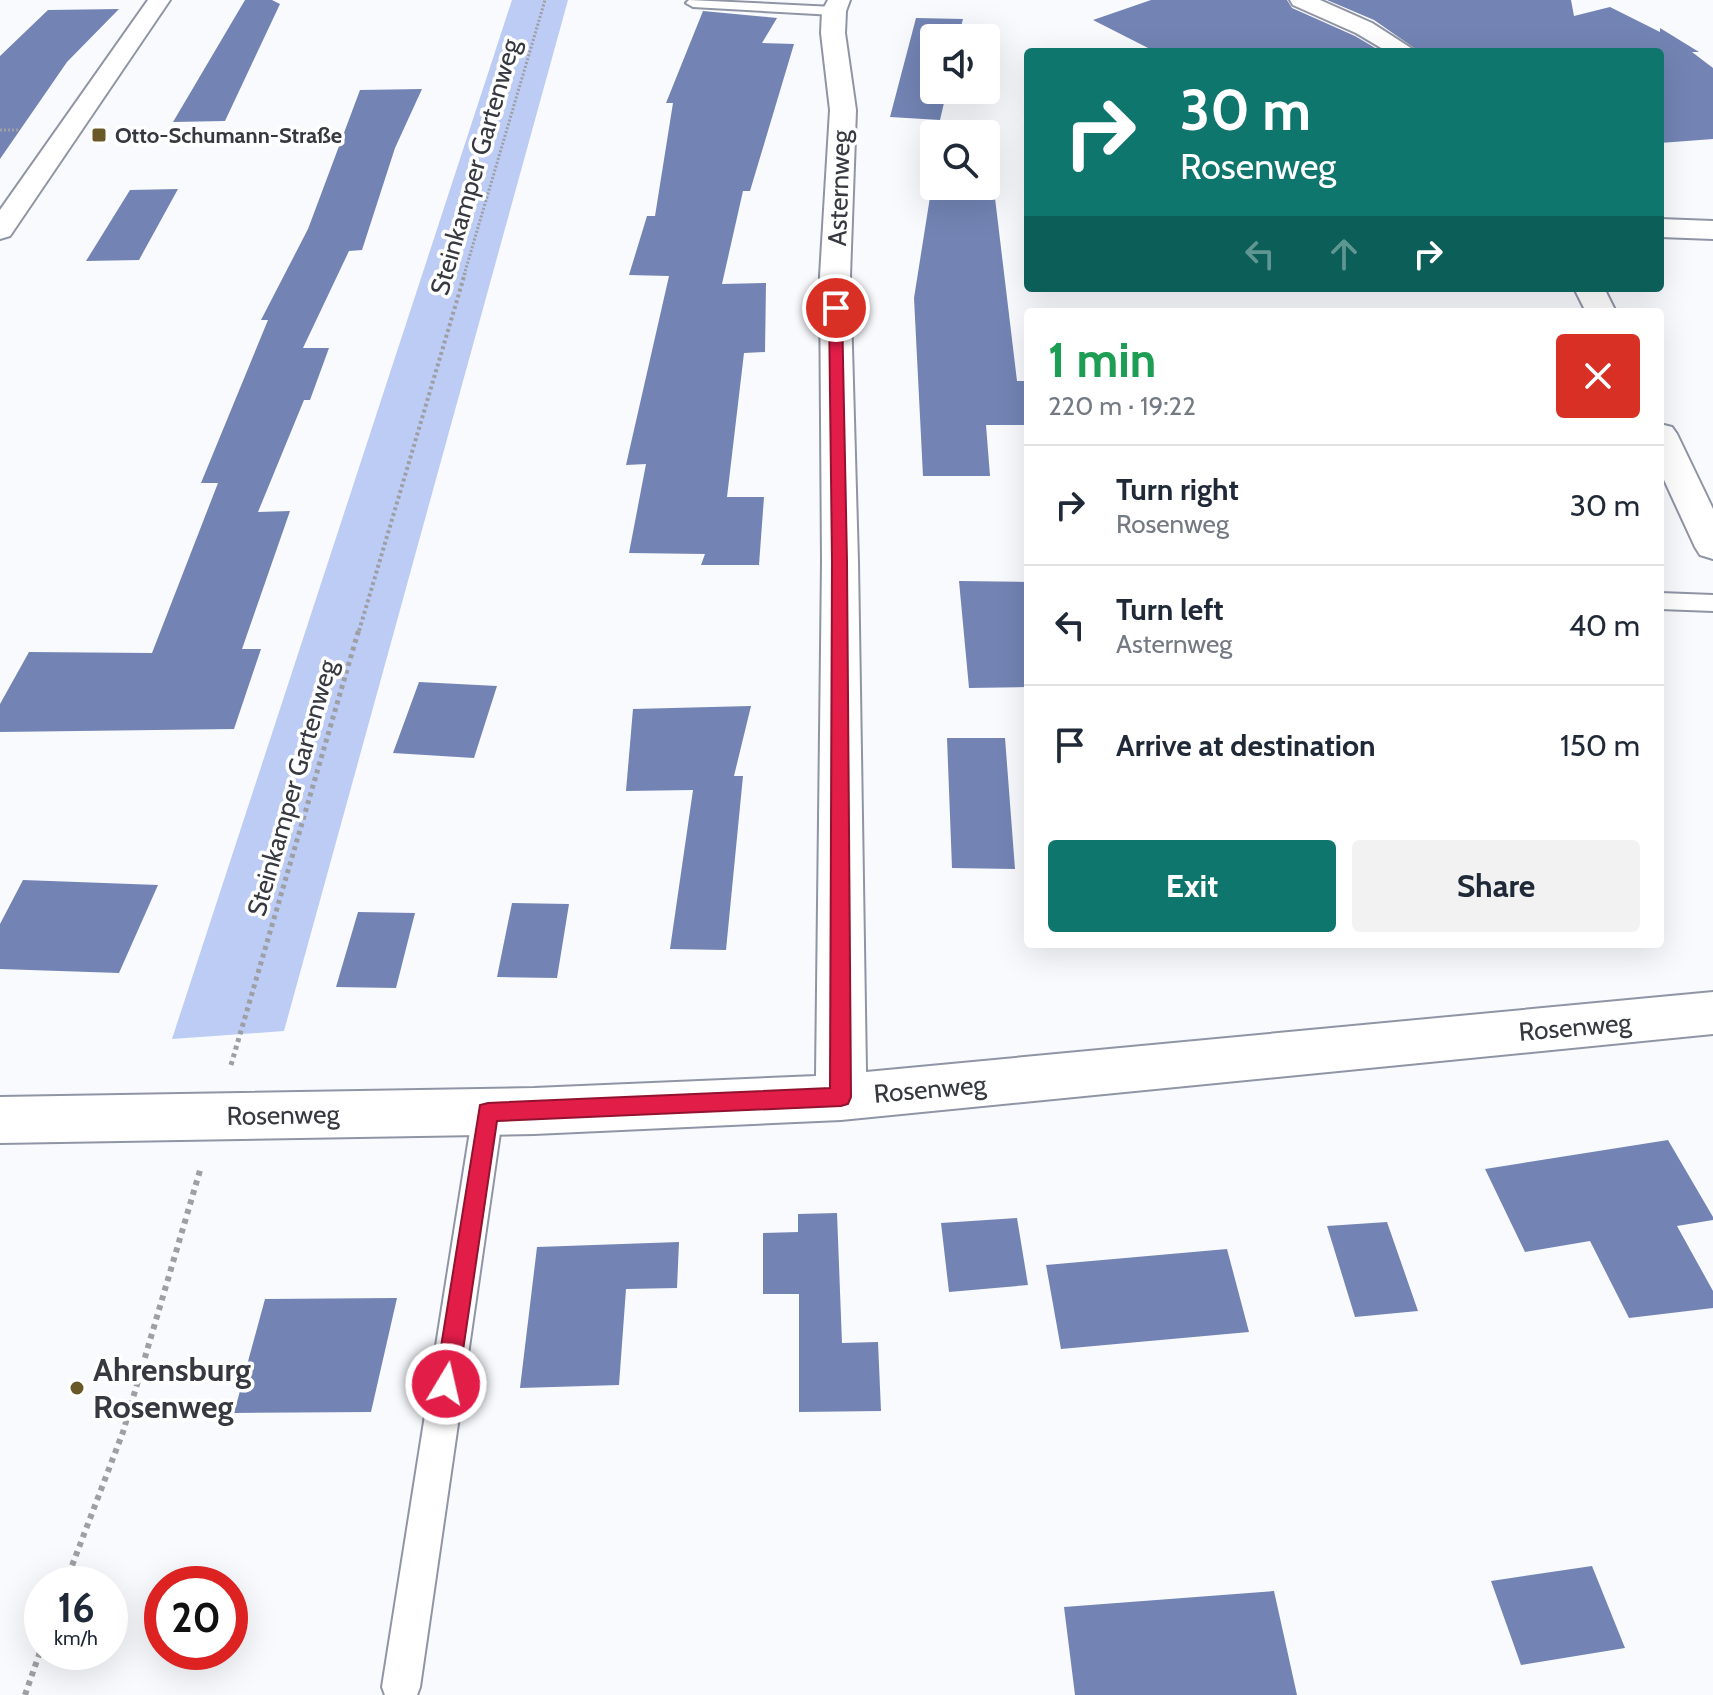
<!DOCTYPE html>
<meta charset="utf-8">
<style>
:root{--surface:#fff;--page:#f2f2f3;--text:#1f2937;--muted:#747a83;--line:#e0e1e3;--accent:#0f766e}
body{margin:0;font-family:Cabin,sans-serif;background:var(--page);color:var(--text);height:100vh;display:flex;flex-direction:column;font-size:30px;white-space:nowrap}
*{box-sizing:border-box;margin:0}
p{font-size:26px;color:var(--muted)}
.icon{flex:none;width:44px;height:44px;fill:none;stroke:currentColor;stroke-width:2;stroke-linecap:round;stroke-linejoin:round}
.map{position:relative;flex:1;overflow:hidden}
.details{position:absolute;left:1024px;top:308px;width:640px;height:640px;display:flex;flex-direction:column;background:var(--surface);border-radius:8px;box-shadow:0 8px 32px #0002}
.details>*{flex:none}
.banner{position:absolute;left:1024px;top:48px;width:640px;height:244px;border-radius:8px;box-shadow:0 8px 32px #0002;background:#0f766e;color:#fff;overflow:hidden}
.tools{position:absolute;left:920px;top:24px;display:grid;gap:16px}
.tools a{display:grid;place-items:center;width:80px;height:80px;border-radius:8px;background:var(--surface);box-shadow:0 8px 32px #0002;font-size:40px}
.speed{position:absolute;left:24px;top:1566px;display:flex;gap:16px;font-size:40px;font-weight:700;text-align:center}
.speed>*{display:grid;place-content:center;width:104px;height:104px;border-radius:50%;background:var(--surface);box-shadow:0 8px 32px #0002;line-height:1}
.speed small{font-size:20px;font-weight:400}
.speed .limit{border:12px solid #d22;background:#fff;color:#111}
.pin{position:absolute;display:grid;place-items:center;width:68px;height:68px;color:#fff;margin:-34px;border:4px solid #fff;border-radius:50%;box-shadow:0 2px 8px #0007}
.me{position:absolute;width:88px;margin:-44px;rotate:9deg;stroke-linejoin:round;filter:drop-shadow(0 0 6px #0008)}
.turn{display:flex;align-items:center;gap:28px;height:168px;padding:0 24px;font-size:36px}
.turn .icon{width:104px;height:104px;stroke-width:2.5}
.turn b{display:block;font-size:56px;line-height:68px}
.lanes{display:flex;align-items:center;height:76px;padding:0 24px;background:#0003;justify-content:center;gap:40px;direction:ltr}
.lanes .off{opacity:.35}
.round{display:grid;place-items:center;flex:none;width:84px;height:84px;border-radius:8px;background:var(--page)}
.headline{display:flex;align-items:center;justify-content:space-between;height:136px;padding:0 24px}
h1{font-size:48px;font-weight:700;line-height:60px;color:#1e9e55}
.button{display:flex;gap:16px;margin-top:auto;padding:16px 24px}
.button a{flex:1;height:92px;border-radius:8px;background:var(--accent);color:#fff;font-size:32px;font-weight:700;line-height:92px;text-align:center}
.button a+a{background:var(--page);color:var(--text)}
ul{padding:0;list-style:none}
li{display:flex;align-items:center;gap:24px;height:120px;padding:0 24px;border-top:2px solid var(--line)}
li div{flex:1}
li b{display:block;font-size:30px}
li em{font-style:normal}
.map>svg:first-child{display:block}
.green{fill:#bdccf5}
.building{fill:#7384b4}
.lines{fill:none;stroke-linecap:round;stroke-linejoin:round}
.service-casing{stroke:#8f95a5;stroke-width:4}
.minor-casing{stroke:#8f95a5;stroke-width:4}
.path-far3{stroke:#9d9fa4;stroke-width:3;stroke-dasharray:2 2;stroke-linecap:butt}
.path-far2{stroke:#9d9fa4;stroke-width:4;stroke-dasharray:3 3;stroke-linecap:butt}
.path-far1{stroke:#9d9fa4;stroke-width:5;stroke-dasharray:4 4;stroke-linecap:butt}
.path{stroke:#9d9fa4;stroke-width:6;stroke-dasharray:5 5;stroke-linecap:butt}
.service{fill:#fff;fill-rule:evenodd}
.minor{fill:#fff;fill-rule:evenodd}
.route{fill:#e11d48;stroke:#92132f;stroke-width:2}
.poi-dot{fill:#6b5827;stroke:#fff;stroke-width:3}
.labels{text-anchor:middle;stroke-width:7;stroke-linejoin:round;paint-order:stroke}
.far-poi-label{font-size:22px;font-weight:bold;fill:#373940;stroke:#fff;text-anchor:start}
.street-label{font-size:26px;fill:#373940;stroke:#fff}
.near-poi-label{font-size:32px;font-weight:bold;fill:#373940;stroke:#fff;text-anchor:start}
</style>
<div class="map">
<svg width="1713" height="1695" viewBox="0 0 1713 1695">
<rect width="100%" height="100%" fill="#f9fafe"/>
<path class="green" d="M512,0H568L284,1031L172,1039Z"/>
<path class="building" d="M245,0H272L280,4L225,121L173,122Z
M1151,0H1287L1292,8L1355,36L1382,52H1156L1093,20Z
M1327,0H1571L1574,16L1610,7L1660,32V28L1699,52H1692L1713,68V139L1660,143V52H1420L1374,20Z
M119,9L67,62L0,159V56L48,10Z
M703,11L777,18L762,43L794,44L750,191H743L722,284L766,283L765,352L744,353L727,497H764L759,565H701L705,554L629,553L646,464L626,465L669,276L629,275L647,216H655L673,103H666Z
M916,18L963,19L958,38H934V90H947L940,120L890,117Z
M422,89L395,148L362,250L349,251L303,348H329L310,400H304L258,512L290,511L242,649H261L234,729L0,732V704L29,652L152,653L218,483H201L268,320H261L308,229L360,90Z
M178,189L139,260L86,261L130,190Z
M930,197L995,198L1017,381H1028V425H986L990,476H923L914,298Z
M959,581L1028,582V687L969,688Z
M419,682L497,686L474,758L393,753Z
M751,706L734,776H743L726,950L670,949L693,790L626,791L633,709Z
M947,738H1005L1015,869L952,868Z
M23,880L158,885L119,973L0,969V924Z
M512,903L569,904L557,978L497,977Z
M358,912L415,913L396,988L336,987Z
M1668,1140L1713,1217V1220L1677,1226L1713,1291V1308L1629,1318L1590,1241L1525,1252L1485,1169Z
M837,1213L842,1343L878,1342L881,1411L799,1412V1294H763V1233L798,1232V1214Z
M1017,1218L1028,1285L949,1292L941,1223Z
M1387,1222L1418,1311L1355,1317L1327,1226Z
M679,1242L677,1288L626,1289L619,1385L520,1388L537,1247Z
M1227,1249L1249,1332L1061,1349L1046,1265Z
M397,1298L371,1412L234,1413L265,1299Z
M1592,1566L1625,1648L1521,1665L1491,1581Z
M1274,1591L1297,1695H1075L1064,1607Z"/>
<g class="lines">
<defs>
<path id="service" d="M689,0L834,7L841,11L834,15L693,7L686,3Z
M1660,593L1713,595V611L1660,609Z
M488,1098L499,1102L503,1112L420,1687L417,1695H385L382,1687L473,1112L477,1102Z"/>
<path id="minor" d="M148,0H170L10,236L0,239V210Z
M828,0H850L846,11L845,33L856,110L850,276L858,562L866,1072L1713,992V1034L841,1120L534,1134L0,1143V1097L534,1088L816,1076L822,562L820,276L830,110L821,33L822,11Z
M1290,0H1320L1372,23L1417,52H1388L1356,33L1293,5Z
M1660,219L1713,221V239L1660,237Z
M1574,288H1604L1616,312H1586Z
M1660,424L1672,427L1677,434L1713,509V559L1700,555L1695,547L1660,471Z"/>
</defs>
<use href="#service" class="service-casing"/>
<use href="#minor" class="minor-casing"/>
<path class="path-far3" d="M0,130H19
M464,275L545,0"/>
<path class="path-far2" d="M359,631L465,273"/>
<path class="path-far1" d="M231,1065L359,629"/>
<path class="path" d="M65,1584L123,1432L201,1167
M25,1695L42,1646"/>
<use href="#service" class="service"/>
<use href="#minor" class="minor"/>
</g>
<path class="route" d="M836,304L842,308L847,562L851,1097L848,1104L841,1106L497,1121L458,1384L455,1393L446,1396L438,1393L435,1384L480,1105L488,1103L830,1088L832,562L829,308Z"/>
<g class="poi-dot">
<rect x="91" y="127" width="16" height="16" rx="4"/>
<circle cx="77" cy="1388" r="8"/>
</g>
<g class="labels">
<g class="far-poi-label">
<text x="115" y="143">Otto-Schumann-Straße</text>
</g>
<g class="street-label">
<text transform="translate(475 167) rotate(-74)" y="9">Steinkamper Gartenweg</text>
<text transform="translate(839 188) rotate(-88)" y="9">Asternweg</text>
<text transform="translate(292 788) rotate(-74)" y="9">Steinkamper Gartenweg</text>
<text transform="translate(1575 1027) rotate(-5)" y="9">Rosenweg</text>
<text transform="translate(930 1089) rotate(-5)" y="9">Rosenweg</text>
<text transform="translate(283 1115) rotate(-1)" y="9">Rosenweg</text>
</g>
<g class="near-poi-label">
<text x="93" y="1381">Ahrensburg<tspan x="93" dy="37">Rosenweg</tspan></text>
</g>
</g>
</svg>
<div class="tools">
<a><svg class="icon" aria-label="sound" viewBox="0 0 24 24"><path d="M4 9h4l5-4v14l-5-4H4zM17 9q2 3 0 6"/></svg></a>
<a><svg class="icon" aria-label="search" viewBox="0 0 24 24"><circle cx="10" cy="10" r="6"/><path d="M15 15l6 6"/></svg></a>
</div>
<div class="speed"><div>16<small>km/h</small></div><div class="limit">20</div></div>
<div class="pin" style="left:836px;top:308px;background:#d93025"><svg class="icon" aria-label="arrive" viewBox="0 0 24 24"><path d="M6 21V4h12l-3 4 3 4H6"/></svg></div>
<svg class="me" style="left:446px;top:1384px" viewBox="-20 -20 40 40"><circle r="17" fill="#e11d48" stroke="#fff" stroke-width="3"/><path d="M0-11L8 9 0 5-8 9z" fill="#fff"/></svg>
<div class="banner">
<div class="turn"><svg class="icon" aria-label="right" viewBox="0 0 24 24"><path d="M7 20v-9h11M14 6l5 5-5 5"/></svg><div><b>30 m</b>Rosenweg</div></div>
<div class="lanes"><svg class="icon off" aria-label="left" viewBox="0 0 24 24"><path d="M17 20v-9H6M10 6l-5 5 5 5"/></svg><svg class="icon off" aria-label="ahead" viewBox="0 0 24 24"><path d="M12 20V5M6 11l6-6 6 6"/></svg><svg class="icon" aria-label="right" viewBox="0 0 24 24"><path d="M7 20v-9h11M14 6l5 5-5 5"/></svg></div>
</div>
<section class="details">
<div class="headline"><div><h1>1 min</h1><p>220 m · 19:22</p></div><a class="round" style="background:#d93025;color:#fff"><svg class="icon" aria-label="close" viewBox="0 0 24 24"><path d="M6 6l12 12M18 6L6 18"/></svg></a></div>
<ul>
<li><svg class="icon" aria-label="right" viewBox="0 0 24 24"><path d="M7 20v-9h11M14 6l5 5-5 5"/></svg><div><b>Turn right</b><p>Rosenweg</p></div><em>30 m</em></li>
<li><svg class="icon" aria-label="left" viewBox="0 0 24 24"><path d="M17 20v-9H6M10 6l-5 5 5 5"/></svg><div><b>Turn left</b><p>Asternweg</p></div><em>40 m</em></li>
<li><svg class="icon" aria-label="arrive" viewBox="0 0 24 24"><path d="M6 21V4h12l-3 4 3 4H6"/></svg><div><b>Arrive at destination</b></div><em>150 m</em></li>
</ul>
<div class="button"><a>Exit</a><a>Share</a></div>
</section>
</div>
